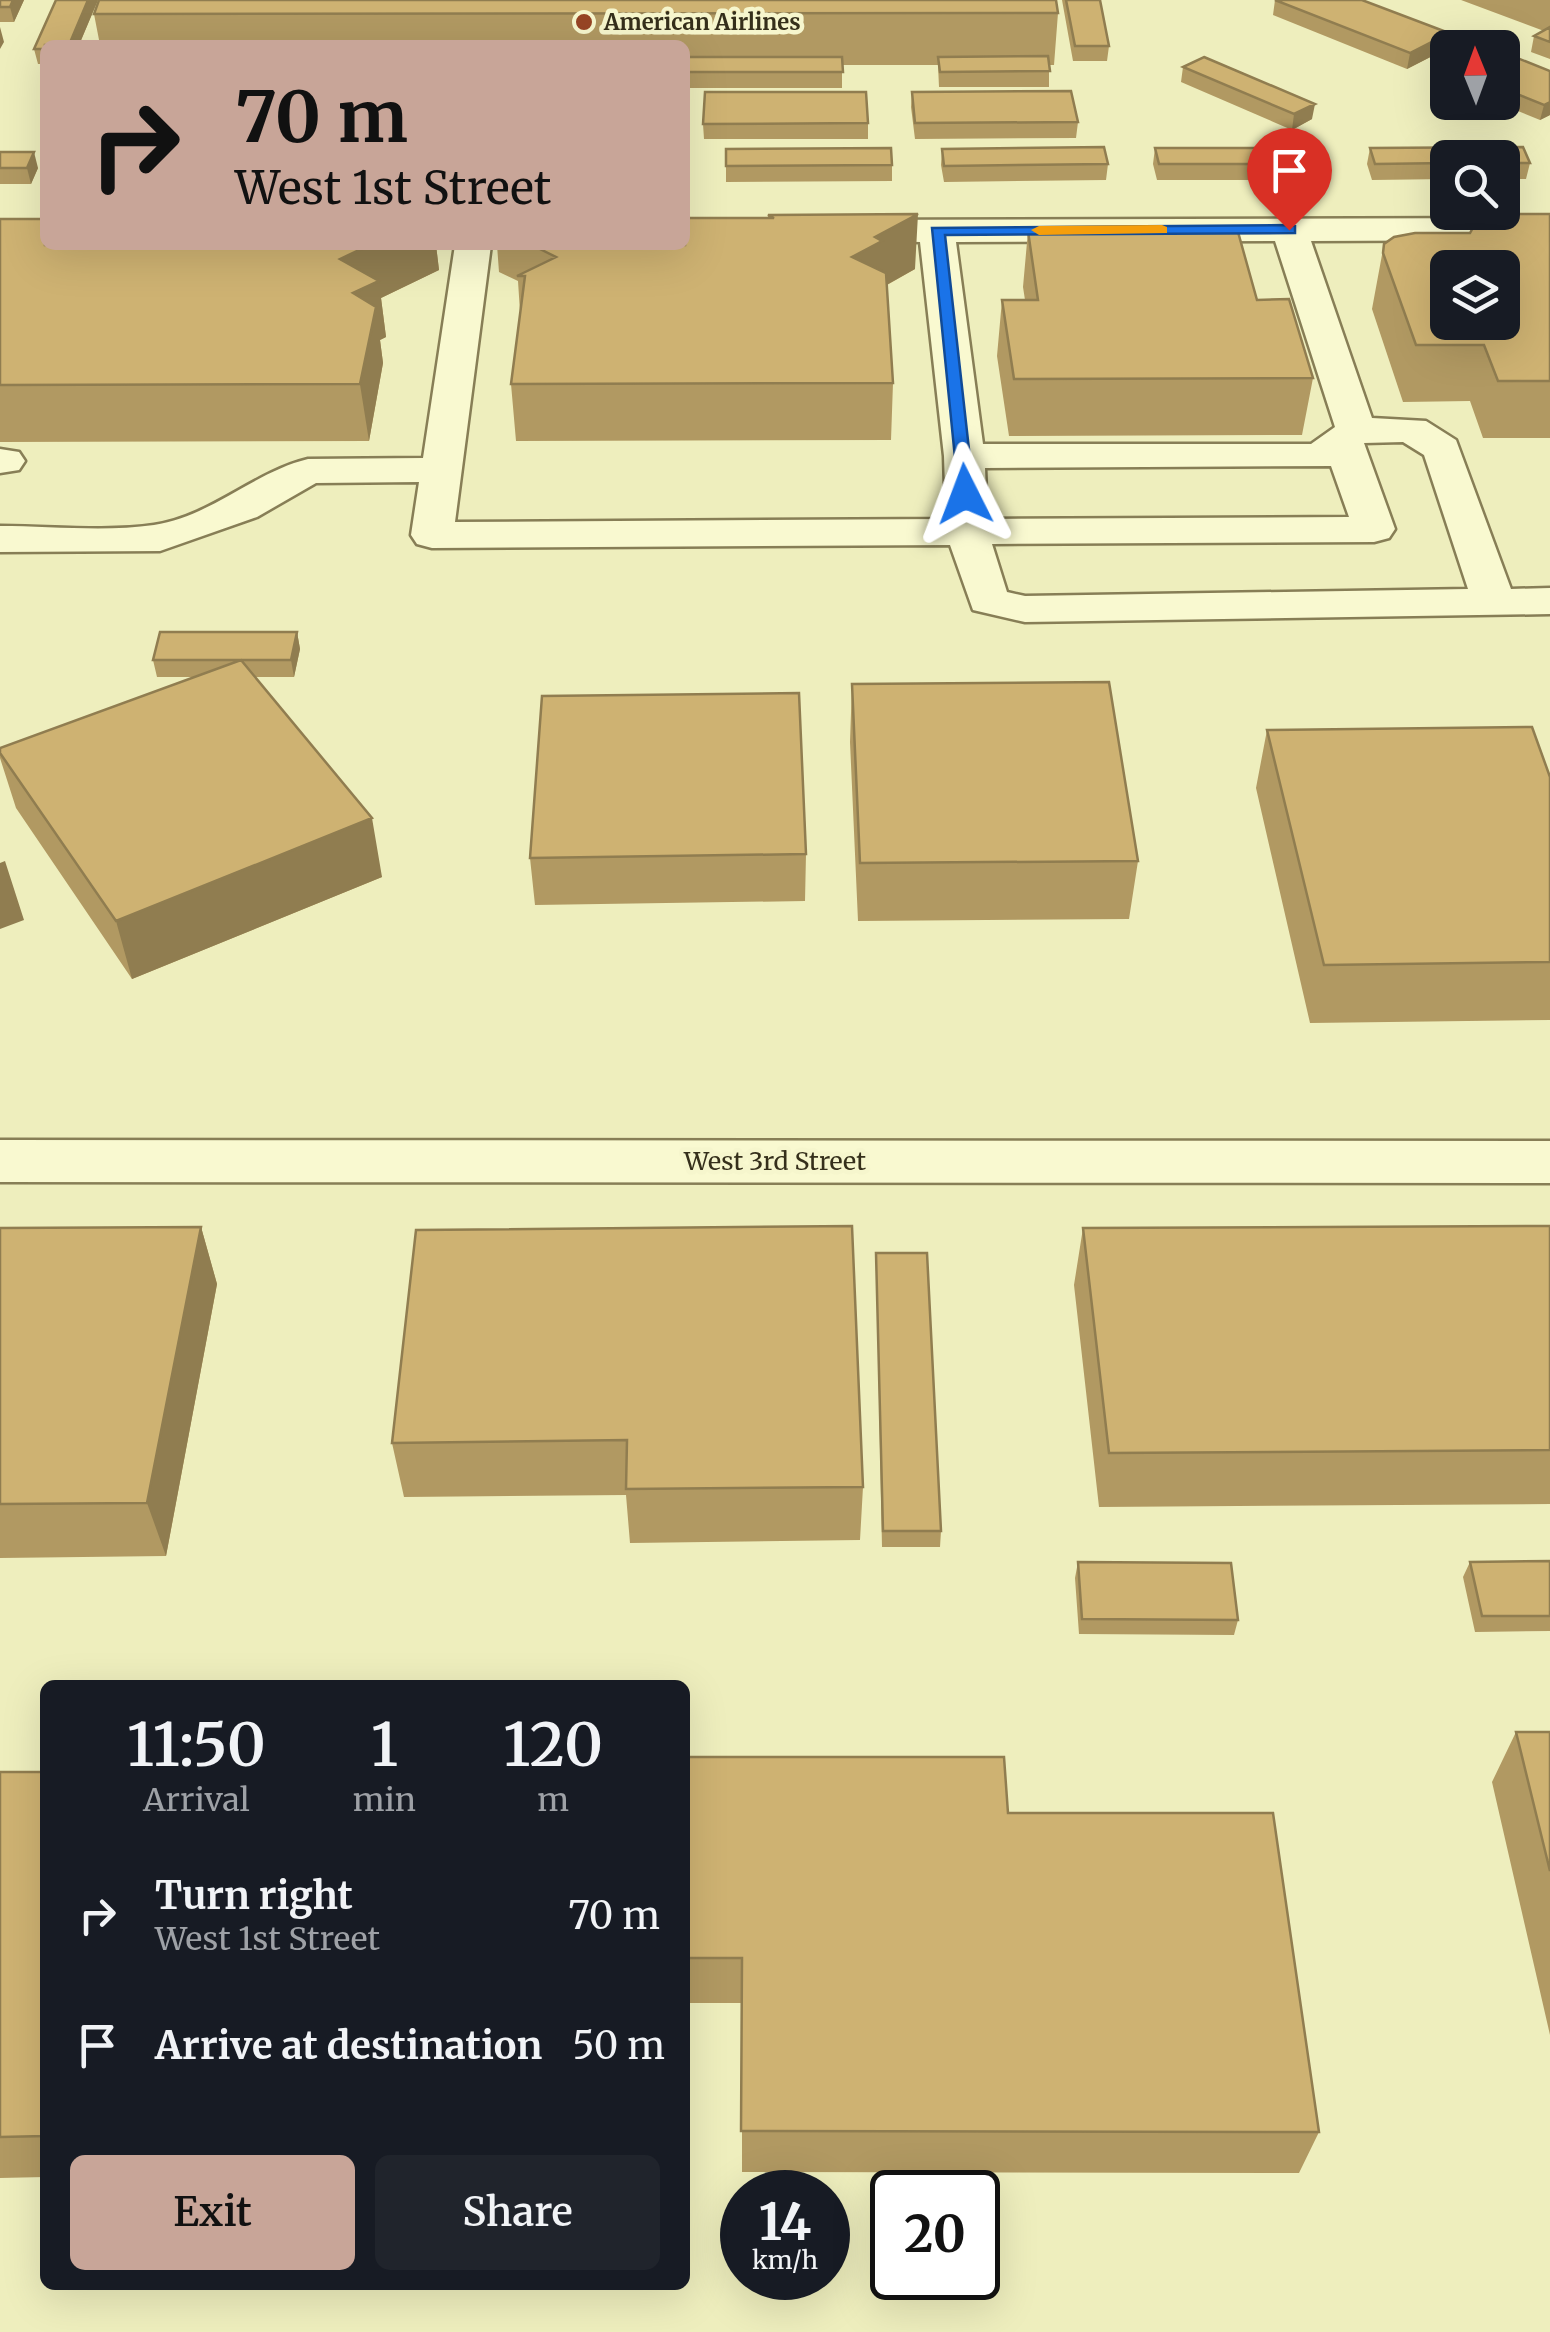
<!DOCTYPE html>
<style>
:root{--surface:#171b24;--page:#20242c;--text:#f1f3f6;--muted:#9ea1a6;--accent:#c8a598}
body{margin:0;font-family:Merriweather,serif;background:var(--page);color:var(--text);height:100vh;display:flex;flex-direction:column;font-size:38px;white-space:nowrap}
*{box-sizing:border-box;margin:0}
p{font-size:32px;color:var(--muted)}
.icon{flex:none;width:55px;height:55px;fill:none;stroke:currentColor;stroke-width:2;stroke-linecap:round;stroke-linejoin:round}
.map{position:relative;flex:1;overflow:hidden}
.sheet{position:absolute;left:40px;top:1680px;width:650px;height:610px;display:flex;flex-direction:column;background:var(--surface);border-radius:15px;box-shadow:0 10px 40px #0002}
.sheet>*{flex:none}
.top-card{position:absolute;left:40px;top:40px;width:650px;height:210px;border-radius:15px;box-shadow:0 10px 40px #0002;background:#c8a598;color:#111;overflow:hidden}
.needle{width:65px;rotate:359deg}
.controls{position:absolute;left:1430px;top:30px;display:grid;gap:20px}
.controls a{display:grid;place-items:center;width:90px;height:90px;border-radius:15px;background:var(--surface);box-shadow:0 10px 40px #0002;font-size:50px}
.speed{position:absolute;left:720px;top:2170px;display:flex;gap:20px;font-size:50px;font-weight:700;text-align:center}
.speed>*{display:grid;place-content:center;width:130px;height:130px;border-radius:50%;background:var(--surface);box-shadow:0 10px 40px #0002;line-height:1}
.speed small{font-size:25px;font-weight:400}
.speed .limit{border:5px solid #111;border-radius:15px;background:#fff;color:#111}
.pin{position:absolute;display:grid;place-items:center;width:85px;height:85px;color:#fff;margin:-102px -42px;border-radius:50% 50% 50% 0;rotate:-45deg;box-shadow:0 0 10px #0007}
.pin .icon{rotate:45deg}
.me{position:absolute;width:110px;margin:-55px;rotate:357deg;stroke-linejoin:round;filter:drop-shadow(0 0 8px #0008)}
.turn{display:flex;align-items:center;gap:35px;height:210px;padding:0 30px;font-size:45px}
.turn .icon{width:130px;height:130px;stroke-width:2.5}
.turn b{display:block;font-size:70px;line-height:85px}
.eta{display:flex;justify-content:space-evenly;align-items:center;height:170px;text-align:center}
.eta b{font-size:60px;font-weight:600;line-height:70px}
.primary-button{display:flex;gap:20px;margin-top:auto;padding:20px 30px}
.primary-button a{flex:1;height:115px;border-radius:15px;background:var(--accent);color:#111;font-size:40px;font-weight:600;line-height:115px;text-align:center}
.primary-button a+a{background:var(--page);color:var(--text)}
ul{padding:0;list-style:none}
li{display:flex;align-items:center;gap:30px;height:130px;padding:0 30px}
li div{flex:1}
li b{display:block;font-size:38px}
li em{font-style:normal}
.map>svg:first-child{display:block}
.lines{fill:none;stroke-linecap:round;stroke-linejoin:round}
.minor-casing{stroke:#877e56;stroke-width:5}
.minor{fill:#f9f9d0;fill-rule:evenodd}
.wall{fill:#b19962}
.shaded-wall{fill:#907d50}
.building{fill:#ceb272;stroke:#907d50;stroke-width:2.5;fill-rule:evenodd}
.route{fill:#1a73e8;stroke:#114b97;stroke-width:2.5}
.slow{fill:#f59e0b}
.poi-dot{fill:#974525;stroke:#f6f6cd;stroke-width:4}
.labels{text-anchor:middle;stroke-width:9;stroke-linejoin:round;paint-order:stroke}
.far-poi-label{font-size:22px;font-weight:bold;fill:#352f1b;stroke:#f6f6cd;text-anchor:start}
.street-label{font-size:25px;fill:#352f1b;stroke:#f6f6cd}
</style>
<div class="map">
<svg width="1550" height="2332" viewBox="0 0 1550 2332">
<rect width="100%" height="100%" fill="#eeeebd"/>
<g class="lines">
<defs>
<path id="minor" d="M1550,218V240L1311,241L1372,418L1426,421L1456,440L1511,589L1550,588V614L1025,622L973,610L950,545L432,548L417,544L411,535L419,482L316,483L257,517L160,551L0,552V526C48,526 106,532 154,525C210,517 254,472 308,459L423,458L455,245H491L455,522L946,519L944,456L920,242L830,239L825,231L830,223L843,220ZM1275,241L1335,427L1311,444H983L956,242ZM1403,442L1424,455L1468,589L1025,596L1007,592L992,544L1374,542L1389,538L1395,529L1364,443ZM1331,466L1349,517L987,519L985,468Z
M0,449L19,452L25,461L19,470L0,473Z
M0,1140L1550,1141V1183L0,1182Z"/>
</defs>
<use href="#minor" class="minor-casing"/>
<use href="#minor" class="minor"/>
</g>
<path class="wall" d="M0,0H24L14,22H0Z
M56,0H98L79,45H45V64H38L34,49Z
M1062,0H1100L1109,46L1107,61H1073Z
M1275,0L1446,49L1407,69L1273,15Z
M1461,0H1550V59L1531,52L1534,36L1544,31Z
M1058,13L1054,65H1049V87H939L938,65H842V88H685V45H100L94,14Z
M1502,52L1550,71V115L1540,120L1496,102H1502Z
M1183,67L1312,119L1292,130L1181,82Z
M912,92L1078,122L1076,138L915,139L911,107Z
M868,123V139H704L703,124Z
M1523,147L1530,163L1526,179H1502V158H1448V179L1372,180L1367,164L1370,148Z
M1155,148L1324,164L1321,180H1157L1153,164Z
M726,149L892,165V181L726,182Z
M942,149L1108,164L1106,180L944,182L941,165Z
M0,152L38,168L31,184H0Z
M1487,214H1550V438H1483L1470,401L1403,402L1372,309L1384,244L1470,233L1485,222Z
M768,215L915,269L887,285L893,383L891,440L516,441L511,384L520,312L518,281L499,272L497,245H685L768,218Z
M0,219L45,245H436L439,270L381,298L386,337L380,340L383,363L369,441L0,442Z
M1028,231L1257,300L1313,378L1302,435L1009,436L997,356L1002,300H1025L1023,287Z
M297,632L300,649L294,677H255L382,877L132,979L16,808L0,758V748L195,677H157L153,660Z
M852,684L1138,861L1129,919L858,921L850,742Z
M1267,730L1550,777V1020L1310,1023L1256,788Z
M806,854L805,901L535,905L530,858Z
M1550,1226V1504L1099,1507L1074,1285L1083,1228Z
M201,1227L217,1284L166,1556L0,1558V1228Z
M416,1230L863,1487L860,1540L630,1543L626,1495L404,1497L392,1443Z
M876,1253L941,1531L940,1547H882Z
M1550,1561V1631L1475,1632L1463,1577L1470,1562Z
M1078,1562L1238,1620L1234,1635L1079,1634L1075,1578Z
M1516,1732H1550V2035L1492,1782Z
M685,1757L1008,1813L1319,2132L1299,2173L742,2172V2003H685Z
M0,1772H45V2177L0,2178Z"/>
<path class="shaded-wall" d="M13,0H24L14,22L10,7Z
M88,0H98L79,45H69Z
M0,27L4,42L0,49Z
M1449,33L1446,49L1407,69L1410,53Z
M1550,102V115L1540,120L1544,105Z
M1315,104L1312,119L1292,130L1294,114Z
M34,152L38,168L31,184L27,168Z
M918,214L915,269L881,288L852,257L875,237Z
M370,245H436L439,270L381,298L386,337L380,340L383,363L369,441L340,259Z
M297,632L300,649L294,677L291,660Z
M372,818L382,877L132,979L116,921Z
M5,861L24,920L0,929V863Z
M201,1227L217,1284L166,1556L147,1503Z"/>
<path class="building" d="M0,0H13L10,7H0Z
M56,0H88L69,45H45V49H34Z
M99,0H1056L1058,13L94,14Z
M1066,0H1100L1109,46H1075Z
M1275,0H1362L1449,33L1410,53Z
M1550,27V42L1534,36Z
M1502,52L1550,71V102L1544,105L1502,88Z
M1048,56L1050,71L940,72L938,57Z
M685,57H842L843,72H685Z
M1204,57L1315,104L1294,114L1183,67Z
M1071,91L1078,122L915,123L912,92Z
M705,92H866L868,123L703,124Z
M1104,147L1108,164L944,166L942,149Z
M1523,147L1530,163H1502V158H1448V163L1375,164L1370,148Z
M891,148L892,165L726,166V149Z
M1155,148H1318L1324,164H1159Z
M0,152H34L27,168H0Z
M918,214L875,237L882,241L852,257L886,273L893,383L511,384L525,276H517L556,257L532,245H685V218H774L768,215Z
M1487,214H1550V381H1498L1484,345H1416L1383,253L1384,244L1394,237L1415,233H1470L1475,224L1490,221ZM1448,268H1502V322H1448Z
M0,219H45V245H370L340,259L379,281L353,293L376,307L360,384L0,385Z
M1229,228L1238,232L1257,300L1289,299L1313,378L1014,379L1002,300H1038L1028,231Z
M160,632H297L291,660H153Z
M241,660L372,818L116,921L0,753V748Z
M1109,682L1138,861L860,863L852,684Z
M799,693L806,854L530,858L542,696Z
M1532,727L1550,777V962L1324,965L1267,730Z
M852,1226L863,1487L626,1489L627,1440L392,1443L416,1230Z
M1550,1226V1450L1109,1453L1083,1228Z
M201,1227L147,1503L0,1504V1228Z
M876,1253H927L941,1531H883Z
M1550,1561V1616H1482L1470,1562Z
M1078,1562L1231,1563L1238,1620L1082,1619Z
M1516,1732H1550V1871Z
M685,1757H1004L1008,1813H1273L1319,2132L741,2131L742,1958H685Z
M0,1772H45V2136L0,2137Z"/>
<path class="route" d="M1289,225L1295,226V233L945,235L974,494L959,498L932,228Z"/>
<path class="slow" d="M1162,225L1167,227V233L1039,235L1031,230L1039,226Z"/>
<circle class="poi-dot" cx="584" cy="22" r="10"/>
<g class="labels">
<g class="far-poi-label">
<text x="604" y="30">American Airlines</text>
</g>
<g class="street-label">
<text x="775" y="1170">West 3rd Street</text>
</g>
</g>
</svg>
<div class="controls">
<a><svg class="needle" viewBox="-14 -14 28 28"><path d="M0-13l5 13h-10z" fill="#e53935"/><path d="M0 13l5-13h-10z" fill="#9ea1a6"/></svg></a>
<a><svg class="icon" aria-label="search" viewBox="0 0 24 24"><circle cx="10" cy="10" r="6"/><path d="M15 15l6 6"/></svg></a>
<a><svg class="icon" aria-label="layers" viewBox="0 0 24 24"><path d="M12 4l9 5-9 5-9-5zM3 14l9 5 9-5"/></svg></a>
</div>
<div class="speed"><div>14<small>km/h</small></div><div class="limit">20</div></div>
<div class="pin" style="left:1289px;top:230px;background:#d93025"><svg class="icon" aria-label="arrive" viewBox="0 0 24 24"><path d="M6 21V4h12l-3 4 3 4H6"/></svg></div>
<svg class="me" style="left:965px;top:494px" viewBox="-20 -20 40 40"><path d="M0-17L14 15 0 8-14 15z" fill="#1a73e8" stroke="#fff" stroke-width="4"/></svg>
<div class="top-card">
<div class="turn"><svg class="icon" aria-label="right" viewBox="0 0 24 24"><path d="M7 20v-9h11M14 6l5 5-5 5"/></svg><div><b>70 m</b>West 1st Street</div></div>
</div>
<section class="sheet">
<div class="eta">
<div><b>11:50</b><p>Arrival</p></div>
<div><b>1</b><p>min</p></div>
<div><b>120</b><p>m</p></div>
</div>
<ul>
<li><svg class="icon" aria-label="right" viewBox="0 0 24 24"><path d="M7 20v-9h11M14 6l5 5-5 5"/></svg><div><b>Turn right</b><p>West 1st Street</p></div><em>70 m</em></li>
<li><svg class="icon" aria-label="arrive" viewBox="0 0 24 24"><path d="M6 21V4h12l-3 4 3 4H6"/></svg><div><b>Arrive at destination</b></div><em>50 m</em></li>
</ul>
<div class="primary-button"><a>Exit</a><a>Share</a></div>
</section>
</div>
